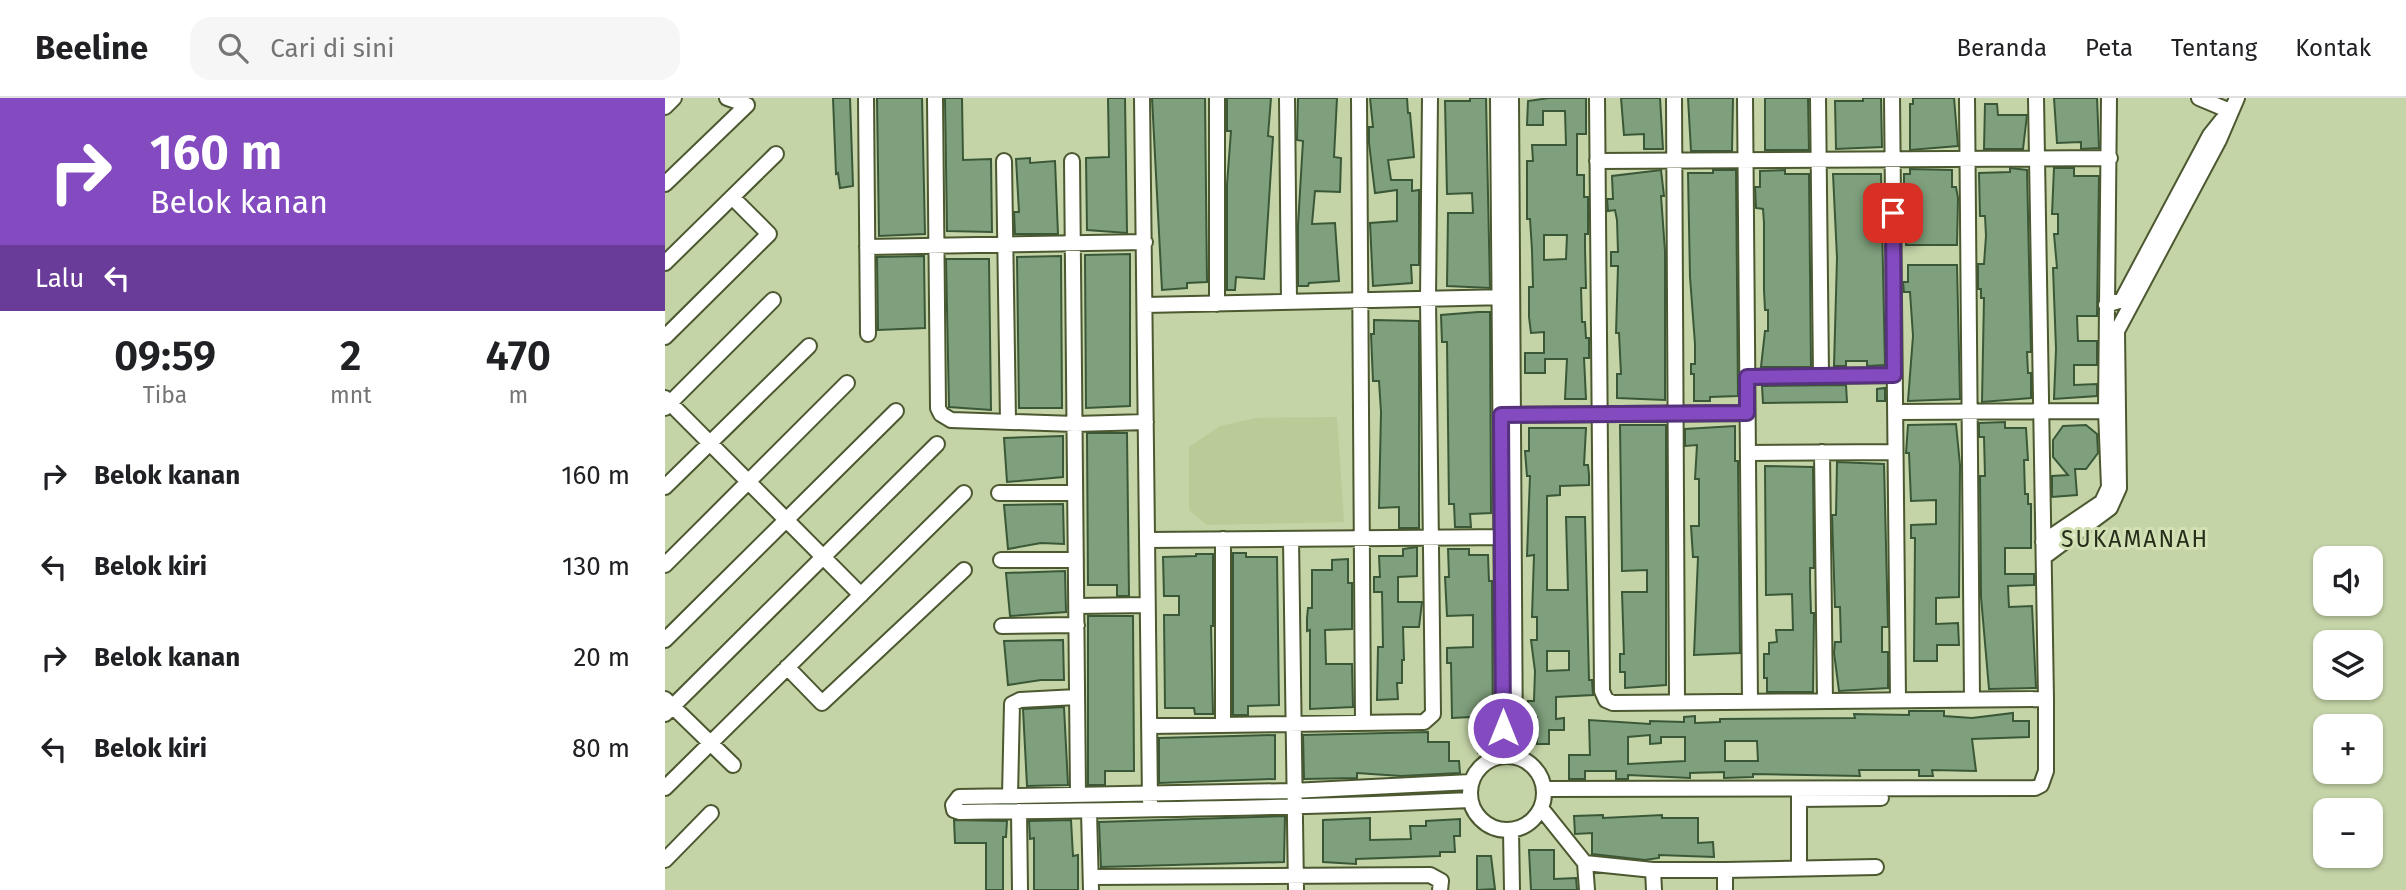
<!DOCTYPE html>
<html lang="id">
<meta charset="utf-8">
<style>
:root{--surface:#fff;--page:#f6f6f6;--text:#202124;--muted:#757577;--line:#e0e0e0}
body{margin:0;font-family:"Fira Sans",sans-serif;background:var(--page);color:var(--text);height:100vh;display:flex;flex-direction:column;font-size:26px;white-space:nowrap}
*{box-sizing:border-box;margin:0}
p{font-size:23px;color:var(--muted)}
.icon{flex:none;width:38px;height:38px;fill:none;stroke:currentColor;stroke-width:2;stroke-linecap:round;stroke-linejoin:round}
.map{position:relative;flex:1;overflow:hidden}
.details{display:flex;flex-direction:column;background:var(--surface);width:665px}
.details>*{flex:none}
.hud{background:#844bc1;color:#fff;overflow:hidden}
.controls{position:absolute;left:1648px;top:448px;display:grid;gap:14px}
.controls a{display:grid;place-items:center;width:70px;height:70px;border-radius:14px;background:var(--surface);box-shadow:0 2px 5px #0004;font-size:35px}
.pin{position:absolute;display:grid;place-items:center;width:60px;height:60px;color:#fff;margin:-30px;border-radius:14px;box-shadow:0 4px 10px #0006}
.me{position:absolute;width:77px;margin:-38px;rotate:0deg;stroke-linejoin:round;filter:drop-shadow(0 0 5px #0008)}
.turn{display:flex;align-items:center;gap:24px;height:147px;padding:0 35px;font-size:32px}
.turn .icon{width:91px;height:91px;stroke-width:2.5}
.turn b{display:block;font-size:49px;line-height:60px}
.then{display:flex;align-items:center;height:66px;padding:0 35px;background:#0003;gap:14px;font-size:26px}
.eta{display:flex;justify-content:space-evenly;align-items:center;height:119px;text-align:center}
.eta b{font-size:42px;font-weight:600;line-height:49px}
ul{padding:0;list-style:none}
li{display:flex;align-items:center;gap:21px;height:91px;padding:0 35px}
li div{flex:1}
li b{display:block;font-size:26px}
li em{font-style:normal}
header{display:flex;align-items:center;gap:42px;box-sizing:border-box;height:98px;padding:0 35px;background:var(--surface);border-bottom:2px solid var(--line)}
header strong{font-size:33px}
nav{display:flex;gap:38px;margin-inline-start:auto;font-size:24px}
.search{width:490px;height:63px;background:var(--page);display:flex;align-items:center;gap:18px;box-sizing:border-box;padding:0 24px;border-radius:21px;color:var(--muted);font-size:26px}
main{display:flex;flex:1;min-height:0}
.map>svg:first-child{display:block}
.built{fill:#b9cb97}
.building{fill:#7fa07c;stroke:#3a5838;stroke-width:2;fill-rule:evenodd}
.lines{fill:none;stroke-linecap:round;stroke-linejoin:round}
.minor-casing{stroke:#4b5830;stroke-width:18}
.minor{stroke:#fff;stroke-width:14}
.route-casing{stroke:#56317d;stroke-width:18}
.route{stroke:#844bc1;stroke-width:12}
.labels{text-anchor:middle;stroke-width:6;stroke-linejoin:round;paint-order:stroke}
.quarter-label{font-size:23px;letter-spacing:2px;fill:#272d1b;stroke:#d1e1b3}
</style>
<header>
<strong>Beeline</strong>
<div class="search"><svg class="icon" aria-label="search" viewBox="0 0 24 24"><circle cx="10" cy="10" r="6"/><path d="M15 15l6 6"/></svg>Cari di sini</div>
<nav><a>Beranda</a><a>Peta</a><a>Tentang</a><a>Kontak</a></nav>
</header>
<main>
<section class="details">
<div class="hud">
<div class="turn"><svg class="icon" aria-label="right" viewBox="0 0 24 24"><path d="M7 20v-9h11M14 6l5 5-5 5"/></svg><div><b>160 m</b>Belok kanan</div></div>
<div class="then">Lalu<svg class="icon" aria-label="left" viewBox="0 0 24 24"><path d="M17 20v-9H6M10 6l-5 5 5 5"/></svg></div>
</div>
<div class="eta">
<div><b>09:59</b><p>Tiba</p></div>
<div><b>2</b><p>mnt</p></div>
<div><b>470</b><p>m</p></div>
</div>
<ul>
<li><svg class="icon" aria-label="right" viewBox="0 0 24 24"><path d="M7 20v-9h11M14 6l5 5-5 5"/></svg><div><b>Belok kanan</b></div><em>160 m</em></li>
<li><svg class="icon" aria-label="left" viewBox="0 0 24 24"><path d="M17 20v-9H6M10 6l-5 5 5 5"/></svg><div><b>Belok kiri</b></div><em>130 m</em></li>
<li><svg class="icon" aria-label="right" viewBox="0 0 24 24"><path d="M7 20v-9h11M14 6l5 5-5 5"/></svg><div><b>Belok kanan</b></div><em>20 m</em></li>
<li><svg class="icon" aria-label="left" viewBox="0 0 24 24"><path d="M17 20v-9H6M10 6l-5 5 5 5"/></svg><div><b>Belok kiri</b></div><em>80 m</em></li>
</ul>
</section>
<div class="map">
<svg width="1741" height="792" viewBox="0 0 1741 792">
<rect width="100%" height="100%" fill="#c4d4a7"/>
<path class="built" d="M672,319L679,424L542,427L524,412V349L555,328L591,320Z"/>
<path class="building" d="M168,0H185L188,88L175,90L173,75L171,76Z
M212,0H257L260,136L214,138Z
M280,0H297L298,62L326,61L327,134L282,133Z
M443,0H460L462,135L422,132L421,60L444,59Z
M487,0H540L542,184L522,185V190L497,192Z
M562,0H606L603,38L608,39L599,181L571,179L570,192H562V86L566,33H562Z
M633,0H672L669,59L676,60L675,94L650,93L647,126L670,125L674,183L644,185L643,188H633V127L638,43L632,42Z
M705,0H742L743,15H745L749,59L723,62L726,82H747V93L754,92V167H746L747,185L708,188L705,125L732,123V92L710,95L704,45V29H708Z
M805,0H821L825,190L782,188L783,115H808L807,95L782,96L780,3H805Z
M884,0H921V36H912V77H919V99H923V136H920V150L921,190H916L917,224H920L921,240H924V260H919L921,301H900L902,261H880V275H860V255H879V234L866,235L864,219V189H868L867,152L865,121H862V63H868L867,47H901L900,13H878V27H862L863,3ZM879,137H902L901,161L879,162Z
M956,0H995L998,51H979V36L959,37Z
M1023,0H1068L1067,53H1026Z
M1100,0H1143L1144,52H1100Z
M1198,0H1216L1217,49L1171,51L1170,3H1198Z
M1248,0H1289L1293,48L1245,52V6H1248Z
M1389,0H1432L1434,50L1416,51V44L1392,45Z
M1320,6H1332L1333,17H1362L1358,51H1319Z
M365,60V65L390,63L393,136H350L349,114H354L351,61Z
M1345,70L1362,72L1366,254H1362L1363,275H1366V300L1317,304L1319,200H1316V191H1313V166H1319L1321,138L1320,118H1315L1314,75L1345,74Z
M1389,70H1409V78H1434L1432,218H1412L1413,243H1432V267H1409V287L1432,286V298L1389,301L1391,251L1388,170H1392L1389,136H1393V116H1387Z
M1245,71L1287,72V89H1291L1293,100L1292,147H1241L1242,87H1239V76H1245Z
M996,72L999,98H996L1000,153V302L952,300V276H956L954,235H951L953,168H946V154H953L952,122L950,112L943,113L942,101H948L947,78Z
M1048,72H1071L1073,298L1045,299V303H1029V276H1026V266H1030V246L1025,179L1023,75H1048Z
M1120,72V76H1144L1146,269H1096L1100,233H1103V212H1100L1099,192V125L1098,111L1091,110L1090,89H1095V73Z
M1168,76H1216L1220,267L1202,268V263H1181V268H1169L1172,160Z
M465,156V308L421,310L420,157Z
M259,158L260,230L213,232L212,159Z
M396,158L397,310H354L352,159Z
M281,161H324L326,312L284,309Z
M1243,167H1292L1295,301L1243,303L1248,238L1245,194H1239L1238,184H1243Z
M813,214H825L826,415L805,416L806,429H790L789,406H784L782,244H777L776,217Z
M709,222L754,223V430H734V409L714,410L716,314L714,283H708L706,236H709Z
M1181,287L1182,304L1098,305L1097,288Z
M1220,290V303H1212V291Z
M1340,324V330H1361L1363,362H1359L1360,396H1363V406H1366V450H1340V476H1369V487L1343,488L1344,509L1367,508L1371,590L1324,591L1316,499L1315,378H1320L1319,339H1314V325Z
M1291,326L1295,367L1294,499L1271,500V526L1293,525L1294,547H1272V563H1249L1250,440H1246V427L1271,426V402L1246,403L1244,355H1241L1243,327Z
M955,327H1001V587L960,590V574H955V556H959L957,494H982V472L957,473Z
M1421,327L1432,336L1433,355L1421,371H1410L1412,397L1387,399V378L1403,377L1388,359V342L1398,328Z
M1070,328V363H1073L1075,555L1029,557L1033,459H1028L1026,428H1034V381H1030L1032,347L1020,348V331Z
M864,330H921L919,367H923L924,377V387L895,388V397L882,398V492H903L901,419H920L924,582H927L928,597L891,599V621L899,620V632H884V646H872V619H863V603H869L870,573L866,542H872V519H867L869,457L862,458L865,378H862L860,353H864ZM882,553H904V572L882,573Z
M422,335H462L464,498H452V487H423Z
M398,338V379L342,384L339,340Z
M1172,364L1219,366L1223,529H1217V554H1223V590L1174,593L1169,555L1170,544H1176L1175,509H1170L1167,417H1171Z
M1100,368L1148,369L1149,470H1145V484L1146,515H1149L1148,594H1102V580H1099V556H1104V545L1112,544L1111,532H1128L1127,496L1101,497Z
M398,406L399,446L376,445L343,451L339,407Z
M752,449V478L733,479V504H757L754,529H738L739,562H737V585H732L733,601L712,602L713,549H718L717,494H709V479H715L714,458H738V451Z
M783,451H804V457H823L824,483H827L828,654L813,655V640H806V619L787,620L786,565H782V550L808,549V517L782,518L780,479H784Z
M568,455H581V459H612L614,607L583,608V617H568Z
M531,456H548V528H546L548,616H530L529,610H500L499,517H514V498H499L498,459L531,458Z
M683,461V485H687V531L660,532L661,566H687L688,609L645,611V532L642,533V520L643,510H647V472H667V462Z
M400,473L401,514L345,518L341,475Z
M423,518H468L469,673H440V687H423Z
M398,542L399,582H376L343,587L339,543Z
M399,609L403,687L362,688L358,611Z
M1244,613H1279V618L1307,620L1348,615V623H1364V639L1307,641L1311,673L1267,672L1268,678H1254V672H1194L1195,678L1088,676V679L1059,680V674L1025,675V680L963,677V681H951V673H920V681H904V657H925L924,622L985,626V623L1019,624V619L1030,618V625L1055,624V621L1190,620L1189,616L1244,617ZM985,637V646L996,645V639H1020V663L963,666V639ZM1060,643H1092L1093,663H1060Z
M763,634V644H784V663H794L795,675L736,678L692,675V680L639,681L638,637Z
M610,637V681L494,685V640Z
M938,717V720L997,717V720H1033V745L1048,744L1049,759L994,757V760L980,762L927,756V735L910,736L909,718Z
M620,718L619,764L436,769L434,724Z
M705,720V742L746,741L745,728H761V723L795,721V738H789L790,754H775V758L691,761V766L658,764V722Z
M289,722L342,723L341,739H338V792H321V745H290Z
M406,722L408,758L413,757V792H369V740L365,741L364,723Z
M864,752H889V781L911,780L912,792H866Z
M812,758H826L830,791L812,792Z"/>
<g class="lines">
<defs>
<path id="minor" d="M201,0L203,236
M270,0L273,310L276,316L286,322L410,326L481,324
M477,0L485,703
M622,0L624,204
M694,0L698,625
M833,0L838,657
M846,0L850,658
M932,0L937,593L941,602L948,605L1381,601
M1009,0L1012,604
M1080,0L1085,604
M1153,0L1156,278
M1227,0L1233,602
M1302,0L1307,601
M1534,0L1565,13
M0,9L9,0
M339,63L343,323
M407,63L413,697
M932,63L1445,60
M0,86L82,7L62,0
M202,149L480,144
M0,165L111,56
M552,206V0
M480,207L843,199
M1441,207L1457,202L1545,37L1557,22
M0,239L104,136L67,99
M1082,279L1229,277
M0,300L196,497
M0,310L108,202
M1230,314L1441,313
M841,317L1082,315
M1157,354L1160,603
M1083,355L1230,354
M0,389L144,248
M334,395H410
M558,441V627
M626,441L631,792
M482,442L844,439
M1378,444L1437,404L1444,389L1441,313L1444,0
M1379,459L1445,410L1454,390L1452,233L1554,42L1572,0
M336,462H411
M0,467L182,285
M411,508L483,507
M337,528L412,527
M0,542L231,313
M122,569L157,605L299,472
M0,601L68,667
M0,616L272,346
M484,628L759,624L768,616L763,201L765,0
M805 695a37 37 0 1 1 74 0a37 37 0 1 1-74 0Z
M0,690L299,395
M879,691L1370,690L1376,687L1381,673V601L1371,0
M345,698L347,606L355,602L412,599
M1134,701L1216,700
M805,702C635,710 465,712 295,714L289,712L288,707L294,699L627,693L806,684
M876,710L920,765L922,792
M354,713L355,792
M424,713L426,792
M846,732L847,792
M0,762L46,715
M920,765L988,772H1060V792
M1134,770V694
M988,772L989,792
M1060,772L1211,769
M426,779L765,777L776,783L775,792"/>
</defs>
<use href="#minor" class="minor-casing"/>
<use href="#minor" class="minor"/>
</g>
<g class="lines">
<defs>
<path id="route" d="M838,630L836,317L1082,315V279L1229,277L1228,115"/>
</defs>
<use href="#route" class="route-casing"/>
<use href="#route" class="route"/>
</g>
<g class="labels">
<g class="quarter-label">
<text x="1470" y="449">SUKAMANAH</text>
</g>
</g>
</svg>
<div class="controls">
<a><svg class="icon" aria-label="sound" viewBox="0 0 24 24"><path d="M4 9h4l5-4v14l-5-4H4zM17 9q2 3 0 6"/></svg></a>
<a><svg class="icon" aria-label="layers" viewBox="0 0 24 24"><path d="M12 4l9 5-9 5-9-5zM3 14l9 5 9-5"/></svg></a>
<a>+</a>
<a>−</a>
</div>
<div class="pin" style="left:1228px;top:115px;background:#d93025"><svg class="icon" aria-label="arrive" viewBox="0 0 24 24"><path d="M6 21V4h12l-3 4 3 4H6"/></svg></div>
<svg class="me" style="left:838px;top:630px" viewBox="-20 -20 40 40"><circle r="17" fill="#844bc1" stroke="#fff" stroke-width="3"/><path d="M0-11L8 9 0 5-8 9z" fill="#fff"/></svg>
</div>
</main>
